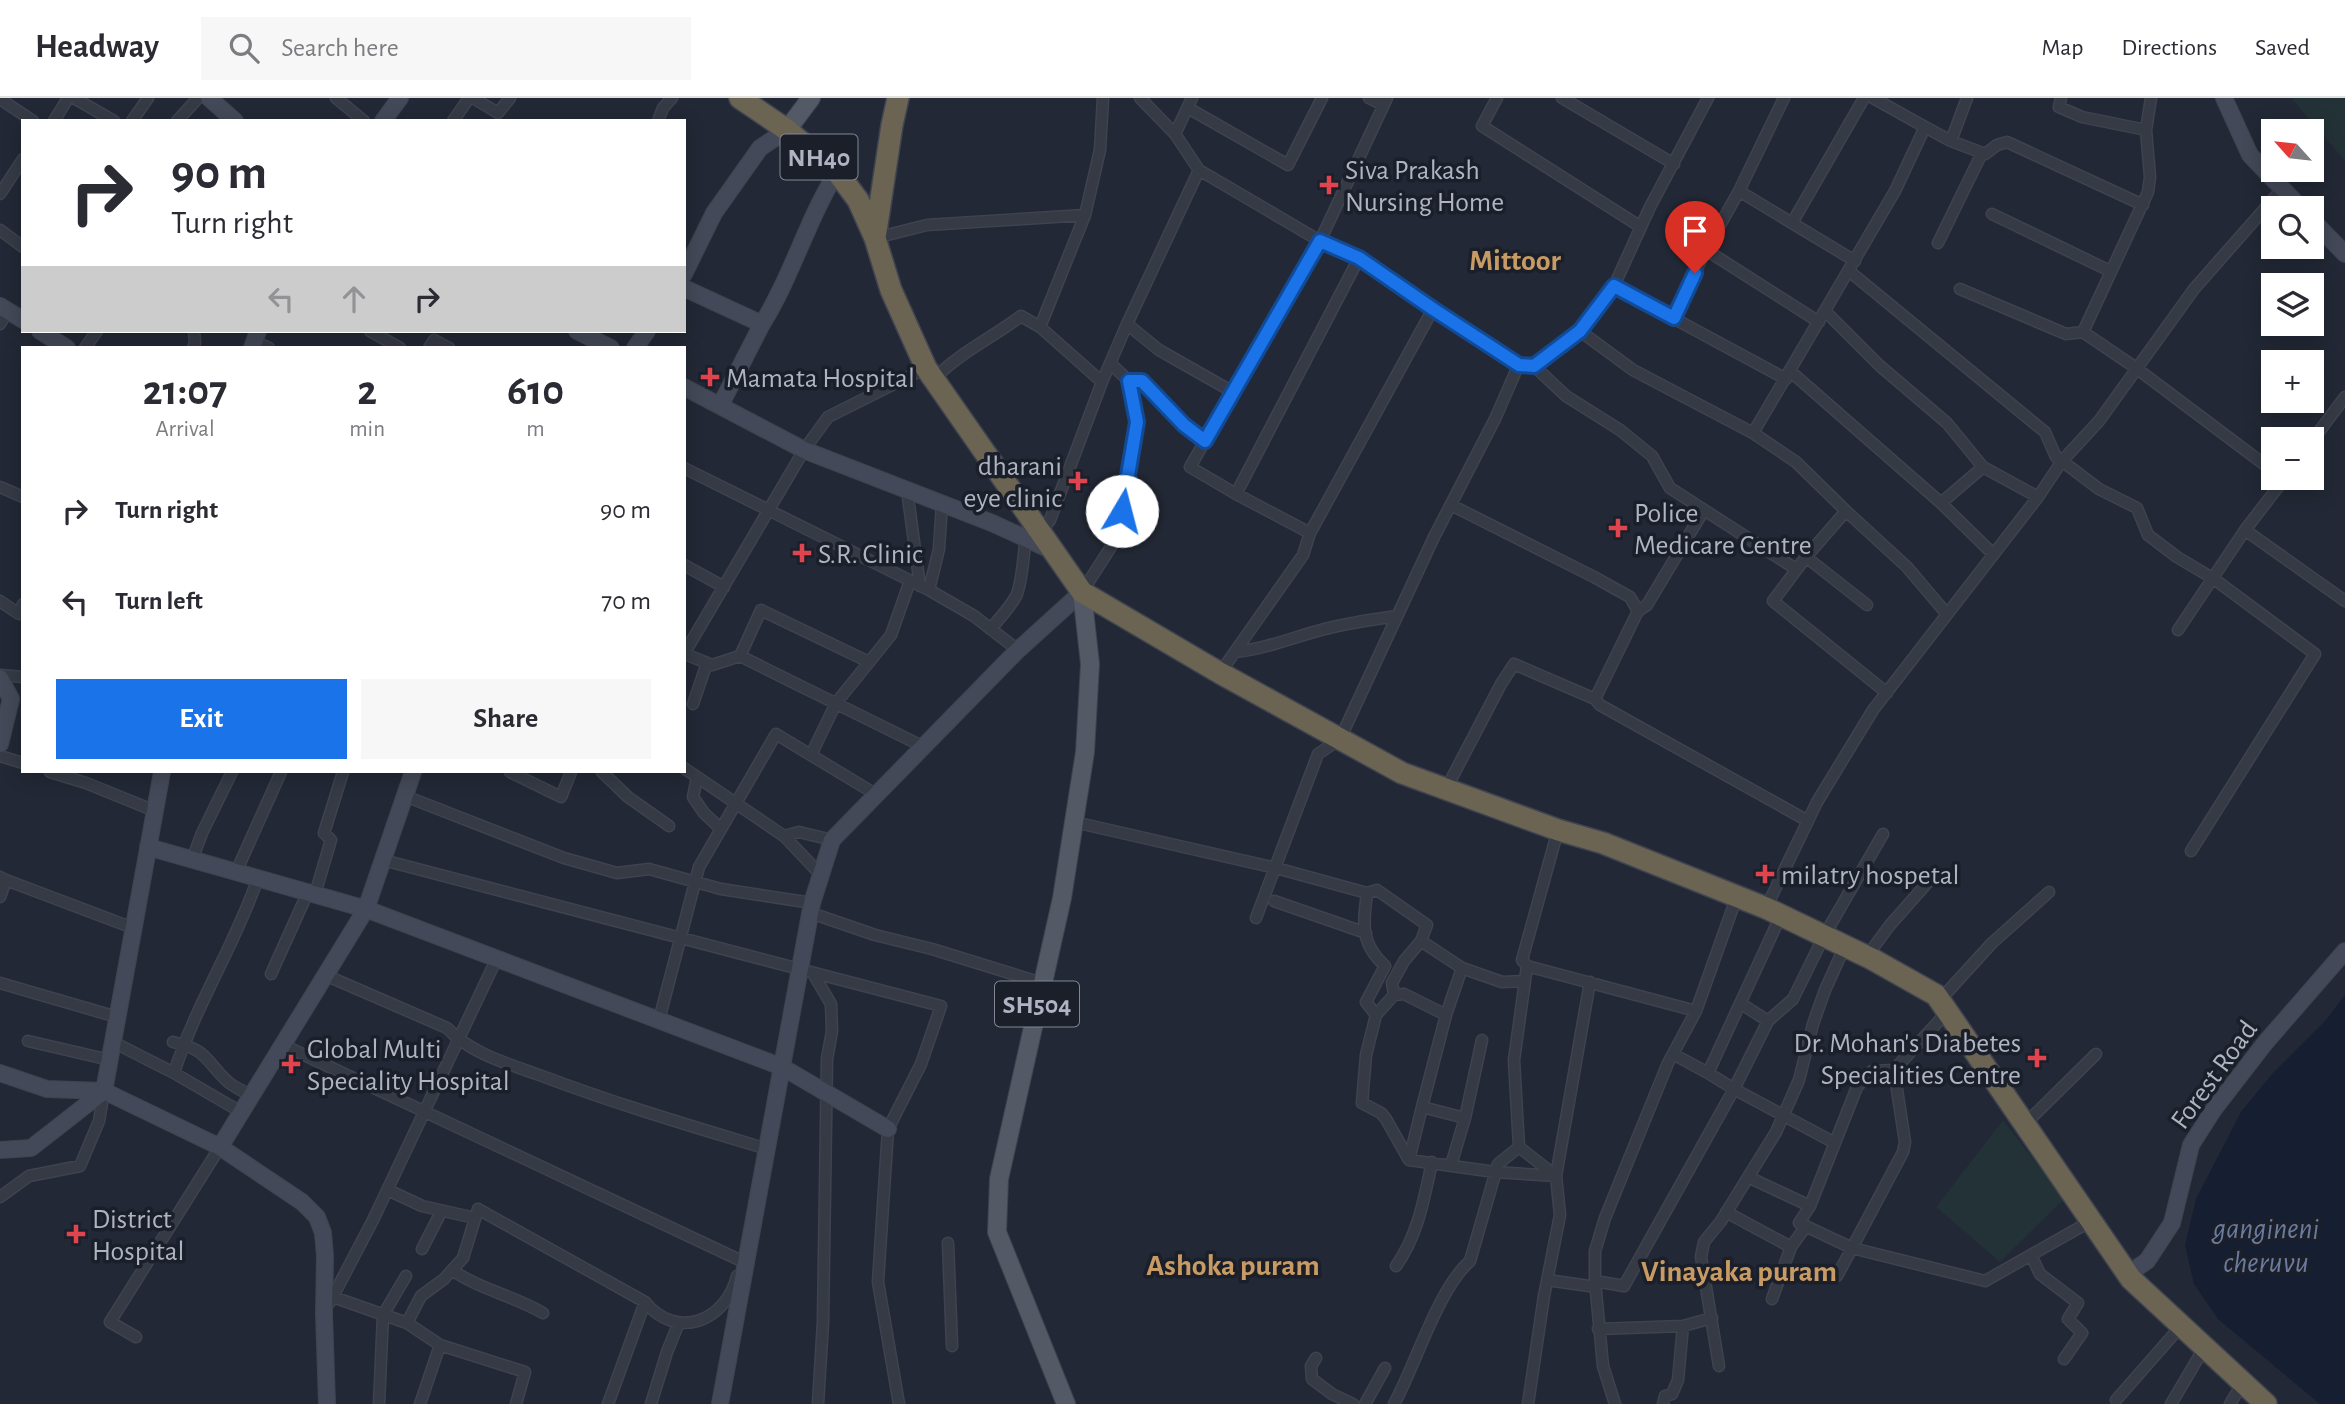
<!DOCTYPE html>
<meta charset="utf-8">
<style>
:root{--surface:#fff;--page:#f7f7f7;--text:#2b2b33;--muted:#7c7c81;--line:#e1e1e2;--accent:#1a73e8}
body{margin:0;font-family:"Alegreya Sans",sans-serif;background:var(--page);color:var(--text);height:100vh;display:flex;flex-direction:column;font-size:26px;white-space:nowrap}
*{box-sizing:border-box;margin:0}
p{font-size:23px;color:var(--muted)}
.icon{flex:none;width:38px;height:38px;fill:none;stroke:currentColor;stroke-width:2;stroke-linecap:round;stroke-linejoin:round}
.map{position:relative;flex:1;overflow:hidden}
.side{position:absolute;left:21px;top:248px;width:665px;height:427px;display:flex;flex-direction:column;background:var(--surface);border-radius:0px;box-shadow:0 4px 18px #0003}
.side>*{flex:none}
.top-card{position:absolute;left:21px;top:21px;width:665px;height:214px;border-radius:0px;box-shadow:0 4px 18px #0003;background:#fff;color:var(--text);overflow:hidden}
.needle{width:46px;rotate:297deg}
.fabs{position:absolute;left:2261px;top:21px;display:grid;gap:14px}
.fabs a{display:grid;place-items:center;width:63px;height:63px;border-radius:0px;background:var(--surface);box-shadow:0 4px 18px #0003;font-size:35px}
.pin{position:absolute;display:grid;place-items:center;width:60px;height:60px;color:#fff;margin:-72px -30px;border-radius:50% 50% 50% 0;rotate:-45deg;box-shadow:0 0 7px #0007}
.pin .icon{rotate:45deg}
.me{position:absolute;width:77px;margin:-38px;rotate:8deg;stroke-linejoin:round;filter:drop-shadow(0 0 5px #0008)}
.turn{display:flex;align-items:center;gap:24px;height:147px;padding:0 35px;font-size:32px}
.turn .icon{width:91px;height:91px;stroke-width:2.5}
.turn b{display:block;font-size:49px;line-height:60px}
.lanes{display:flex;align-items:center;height:66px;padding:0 35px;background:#0003;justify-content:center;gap:35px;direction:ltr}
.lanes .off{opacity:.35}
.eta{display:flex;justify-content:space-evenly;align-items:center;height:119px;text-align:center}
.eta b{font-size:42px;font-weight:700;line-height:49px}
.primary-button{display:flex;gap:14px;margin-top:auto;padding:14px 35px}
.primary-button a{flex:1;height:80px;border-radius:0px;background:var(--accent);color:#fff;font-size:28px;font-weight:700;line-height:80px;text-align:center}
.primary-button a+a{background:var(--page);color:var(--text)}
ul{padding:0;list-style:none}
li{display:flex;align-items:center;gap:21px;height:91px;padding:0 35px}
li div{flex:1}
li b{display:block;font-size:26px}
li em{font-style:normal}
header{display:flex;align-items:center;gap:42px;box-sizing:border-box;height:98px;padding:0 35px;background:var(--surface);border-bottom:2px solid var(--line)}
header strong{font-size:33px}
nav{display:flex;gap:38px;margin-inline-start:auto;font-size:24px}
.search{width:490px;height:63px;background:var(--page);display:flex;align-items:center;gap:18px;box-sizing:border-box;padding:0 24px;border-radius:0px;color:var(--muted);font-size:26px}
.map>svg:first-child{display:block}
.green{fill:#233236}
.water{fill:#161e31}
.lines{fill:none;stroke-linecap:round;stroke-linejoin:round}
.street-casing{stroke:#3e434f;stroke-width:13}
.secondary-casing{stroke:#3e434f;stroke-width:18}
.primary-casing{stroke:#3e434f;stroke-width:20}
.highway-casing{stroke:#3f4450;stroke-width:24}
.street{stroke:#353a45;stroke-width:10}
.secondary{stroke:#434958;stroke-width:16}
.primary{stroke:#535965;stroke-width:18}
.highway{stroke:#6b6453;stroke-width:21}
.route-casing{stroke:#114b97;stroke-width:18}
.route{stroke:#1a73e8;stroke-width:12}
.health-dot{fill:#e0444e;stroke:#1a1f2a;stroke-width:2.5}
.labels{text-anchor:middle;stroke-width:7;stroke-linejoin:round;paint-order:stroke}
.shield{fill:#1a1f2a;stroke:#828794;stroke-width:2}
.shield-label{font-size:26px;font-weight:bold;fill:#afb4c2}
.poi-label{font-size:28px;fill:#afb4c2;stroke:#1a1f2a;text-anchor:start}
.street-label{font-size:28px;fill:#afb4c2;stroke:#1a1f2a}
.neighbourhood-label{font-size:30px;font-weight:bold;fill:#c89b64;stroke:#1a1f2a}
.water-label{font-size:30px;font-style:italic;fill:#6b7b9e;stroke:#1a1f2a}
</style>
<header>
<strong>Headway</strong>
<div class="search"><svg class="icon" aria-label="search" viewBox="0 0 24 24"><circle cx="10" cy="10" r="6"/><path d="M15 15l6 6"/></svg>Search here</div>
<nav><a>Map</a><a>Directions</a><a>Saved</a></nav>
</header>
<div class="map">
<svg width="2345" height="1306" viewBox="0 0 2345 1306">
<rect width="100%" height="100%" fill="#222835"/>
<path class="green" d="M2291,0H2345V63Z
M2003,1022L2064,1101L2000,1164L1936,1109Z"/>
<path class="water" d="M2345,897V1306H2320L2218,1221L2194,1186L2185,1147L2196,1101L2241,1014L2273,975L2326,922Z"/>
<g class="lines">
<defs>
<path id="street" d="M74,0L114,23
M336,0L364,23
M473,0L498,15L510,0
M1140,0L1175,36
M1192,0L1175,36L1199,72
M1369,0L1383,7
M1497,0L1482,28L1641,129
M1562,0L1674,66
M1708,0L1650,109L1614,188L1580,233L1633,272L1753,335
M1784,0L1739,93L1855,163
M1873,0L1925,29
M2061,0L2059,9L2082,19L2146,32
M2151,0L2146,32L2150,79L2148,94L2083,234L2136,270L2273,373
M0,1L33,23
M1188,10L1288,67L1322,0
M54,23L68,0
M132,23L148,0
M177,23L198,0
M453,23L469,0
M658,23L663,10L672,0
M1951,43L1985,56L1997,47L2007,44L2143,107
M0,96L23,61
M1992,116L2110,173
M1792,125L1864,0
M0,132L23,149
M875,140L927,127L1085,117L1100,52L1103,0
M1938,145L1982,55
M1706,152L1739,93
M1849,173L2045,334L2056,359L2062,363L2099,323L2194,191L2282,91
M1614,188L1673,220L1706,152L1819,224
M1960,191L2066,236L2083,234
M1825,213L1880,268L1947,325L1983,369
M1673,220L1786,281
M0,226L8,212
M370,233L400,250
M254,243L269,250
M85,250L97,233
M193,250L195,245L194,233
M429,250L434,242L449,250
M1534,268L1580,233
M1790,273L1941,405L1983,369L2038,399
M934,281C959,255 992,240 1021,218L1040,229
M1129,283H1142L1184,327L1204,343
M1102,284L1127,226
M1233,294L1159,252L1127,226L1199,72L1320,143L1387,0
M2312,343L2345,299
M684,370L929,492L974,518L1018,552
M0,389L23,399
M907,392L920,488
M1236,396L1190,369L1320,143L1359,160
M1941,405L1993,456
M1451,407L1594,479L1630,499L1638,513
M1846,413L1907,469L1946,515
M2245,432L2285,380
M1040,435L1050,422L1102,284L1040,229L1085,117
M1310,435L1236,396L1359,160L1433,211
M1806,459L1867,507
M684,467L724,489
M929,492L939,451L942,405
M1082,494L1118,438L1137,324L1129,283L1110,265
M0,503L19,516L23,506
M990,531C998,523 1013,505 1017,496C1023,479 1023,458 1026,440
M2178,532L2245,432L2345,503
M1235,554C1265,551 1291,540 1321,532C1346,525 1371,522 1397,518
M684,556L804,352L828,319L926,270
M685,556L712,567L740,558L924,649
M740,558L761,512L869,564
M1220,575L1303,457L1310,435L1433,211L1519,266
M0,577L23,579
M1887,595L1773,503L1806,459L1846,413L1796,364L1753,335L1895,93L1925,29L1951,43L1967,0
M1595,601L1638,513L1647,507L1704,412
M693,606L707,565
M811,657L836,605L891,537L910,483
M0,658L23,665
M684,670L784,738L821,777
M50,674L86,685L155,713
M510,674L561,699L571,674
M602,674L628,699L669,728
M697,679L693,699L704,715L721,731
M1446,691L1501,586L1514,566L1595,601L1600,607L1808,723
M405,698L564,760L617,775L649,771L721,791L812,805
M1074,724L1276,770L1367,795
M1558,732L1522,862L1527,868L1696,913
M784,738L799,734L832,742
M192,762L202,735L232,674
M383,762L941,908L921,966L888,1031L878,1184L899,1306
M236,774L281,674
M0,779L6,782L0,799
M6,782L133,830
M315,796L331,742L324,735L343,674
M1274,803L1366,835
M1766,810L1817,704L1873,612L2038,399L2062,363L2099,391L2137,410L2148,437L2177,459L2214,481L2315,556L2191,753
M811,815L875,837L932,851L1042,885
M1256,820L1318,656L1340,641L1434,439L1495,321L1519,266L1534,268L1566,298L1620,332L1652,358L1670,390L1796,471
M1867,858L1890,827L1936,775
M1527,868L1514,962L1519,1049L1556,1078L1560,1117L1544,1198L1528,1306
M1462,870L1502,884L1525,883
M271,876L308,794
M325,877L447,930C471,956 509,966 542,978C616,1006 691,1028 767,1051
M814,877L831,906L832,933L827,961L823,1224L818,1306
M0,885L117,919
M1394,897L1392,885L1404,863L1421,843
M1940,902L1992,845L2049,794
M1740,905L1768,923L1734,991L1835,1045
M1948,913L1894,972L1905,1044L1903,1054L1852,1150L1985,1183L2091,1123
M1376,917L1394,897L1404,896L1446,917
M659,922L699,769L776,636L877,697
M1768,923L1793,901L1824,838L1883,736
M28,943L110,962
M113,944L174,975L241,1014
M173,944C208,952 204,961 227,983C233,989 244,993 251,998
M283,947L746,1165
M1673,956L1708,975
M174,975C195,908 235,847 258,780
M1465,1020L1482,942
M2025,1026L2096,956
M1409,1062L1422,1009
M1451,1067L1465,1020L1422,1009L1446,917L1462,870L1421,843L1427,827L1377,792L1367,795C1363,826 1360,845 1385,868L1366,904L1376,917L1366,957L1362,1005L1381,1015L1386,1021L1409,1062L1495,1074L1556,1078L1590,884
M1748,1079L1810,1108
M388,1092L422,1108L475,1120
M0,1099L29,1078L80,1068L99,1023L104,993
M1726,1114L1791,1149L1806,1128
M948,1145L952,1248
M422,1151L441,1114
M2031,1157L2040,1176L2078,1205L2068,1221L2082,1235L2064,1261
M1396,1168C1418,1137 1424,1101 1432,1064
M452,1172C479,1191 514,1198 543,1215
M1837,1178L1852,1150L1799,1125L1810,1108L1857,989L1872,973L1894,972
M1547,1182L1596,1189
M1595,1183L1624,1188L1734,991L1708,975L1781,817
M333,1199L407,1225L421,1198L444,1181L463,1160L478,1111L645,1204L608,1306
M1772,1201L1791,1149
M330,1204L373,1122L497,860
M645,1204C677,1243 726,1223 737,1178
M407,1225L440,1247L525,1274L516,1306
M1598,1231L1683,1228
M136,1239L110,1224L220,1049
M1316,1260L1311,1268L1312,1281L1332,1296L1353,1306
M1719,1268L1701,1159L1704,1144L1721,1123L1776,1034L1799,982L1813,926L1825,892L1845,848
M2116,1302L2181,1228
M379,1306L383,1217L406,1178
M420,1306L440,1247
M651,1306L667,1254L678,1227
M1365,1306L1385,1270
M1394,1306C1416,1266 1438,1191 1470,1163L1498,1066L1519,1049
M1615,1306L1603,1268L1595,1183V1153L1605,1120L1668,965L1696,913L1737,798
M1663,1306L1665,1298L1672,1296L1678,1282L1683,1228L1712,1220
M2171,1306L2204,1250
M2230,1306L2242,1286"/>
<path id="secondary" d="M209,0L235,23
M2224,0L2250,57L2301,110
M383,23L400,0
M2312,122L2345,156
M684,176L714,115L760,50L787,32
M684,190L762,226L720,308
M0,208L23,222
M762,226C792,178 807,122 837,74
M40,233L67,250
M577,233L611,250
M252,250L258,233
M635,250L647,233
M684,289L804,352L992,425L1053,453
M0,580L11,601L0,646
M148,749L366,811L782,969L888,1031
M0,975L47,991L104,993L162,674
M220,1049L366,811L413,674
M0,1052L31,1050L104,993L220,1049L302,1104L317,1119L323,1135L325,1158L324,1216L327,1306
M2128,1176L2147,1163L2172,1125L2191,1047L2214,1011L2265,945L2345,853
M720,1306L812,805L832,742L1018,552L1082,494"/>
<path id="primary" d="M787,32L811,0
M1066,1306L997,1134L999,1081L1062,800L1085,654L1090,566L1082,494"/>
<path id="highway" d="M740,0L787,32L837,74L858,102L875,140L891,192L926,270L1082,494L1220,575L1402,675L1558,732L1603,745L1766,810L1872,861L1936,897L2131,1181L2266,1306
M875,140L892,27L898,0"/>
</defs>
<use href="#street" class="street-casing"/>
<use href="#secondary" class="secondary-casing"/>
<use href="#primary" class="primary-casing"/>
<use href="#highway" class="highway-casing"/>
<use href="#street" class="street"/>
<use href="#secondary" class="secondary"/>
<use href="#primary" class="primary"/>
<use href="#highway" class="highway"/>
</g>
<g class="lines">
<defs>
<path id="route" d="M1122,413L1137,324L1129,283H1142L1184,327L1205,343L1320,143L1359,160L1433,211L1519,267L1534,268L1580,233L1614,188L1674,220L1695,175"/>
</defs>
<use href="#route" class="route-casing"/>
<use href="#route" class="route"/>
</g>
<g class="health-dot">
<path d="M1325.5 76.5h7v7h7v7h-7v7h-7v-7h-7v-7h7z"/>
<path d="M706.5 268.5h7v7h7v7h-7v7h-7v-7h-7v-7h7z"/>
<path d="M1074.5 372.5h7v7h7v7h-7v7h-7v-7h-7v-7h7z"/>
<path d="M1614.5 419.5h7v7h7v7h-7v7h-7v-7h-7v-7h7z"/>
<path d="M798.5 444.5h7v7h7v7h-7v7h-7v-7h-7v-7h7z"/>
<path d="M1761.5 765.5h7v7h7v7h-7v7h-7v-7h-7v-7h7z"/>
<path d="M2033.5 949.5h7v7h7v7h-7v7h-7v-7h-7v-7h7z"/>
<path d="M287.5 955.5h7v7h7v7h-7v7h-7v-7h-7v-7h7z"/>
<path d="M72.5 1125.5h7v7h7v7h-7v7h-7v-7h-7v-7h7z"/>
</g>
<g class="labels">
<g class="shield">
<rect x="780.5" y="36.5" width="77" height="45" rx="5"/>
<rect x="995" y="883.5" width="84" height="45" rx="5"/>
</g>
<g class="shield-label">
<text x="819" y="68">NH40</text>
<text x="1037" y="915">SH504</text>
</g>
<g class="poi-label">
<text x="1345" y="81">Siva Prakash<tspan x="1345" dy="32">Nursing Home</tspan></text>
<text x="726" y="289">Mamata Hospital</text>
<text x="1062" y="377" text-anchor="end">dharani<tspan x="1062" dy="32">eye clinic</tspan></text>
<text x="1634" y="424">Police<tspan x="1634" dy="32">Medicare Centre</tspan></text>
<text x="818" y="465">S.R. Clinic</text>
<text x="1781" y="786">milatry hospetal</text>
<text x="2021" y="954" text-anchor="end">Dr. Mohan's Diabetes<tspan x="2021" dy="32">Specialities Centre</tspan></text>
<text x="307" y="960">Global Multi<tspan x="307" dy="32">Speciality Hospital</tspan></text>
<text x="92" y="1130">District<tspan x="92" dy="32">Hospital</tspan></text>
</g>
<g class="street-label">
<text transform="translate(2213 976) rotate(-54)" y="10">Forest Road</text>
</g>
<g class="neighbourhood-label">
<text x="1515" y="172">Mittoor</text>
<text x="1233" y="1177">Ashoka puram</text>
<text x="1739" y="1183">Vinayaka puram</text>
</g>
<g class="water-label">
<text x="2266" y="1140">gangineni<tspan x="2266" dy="34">cheruvu</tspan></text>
</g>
</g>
</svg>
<div class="fabs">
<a><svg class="needle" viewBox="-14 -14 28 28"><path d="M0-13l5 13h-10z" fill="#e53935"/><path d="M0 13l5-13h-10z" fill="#7c7c81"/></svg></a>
<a><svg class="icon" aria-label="search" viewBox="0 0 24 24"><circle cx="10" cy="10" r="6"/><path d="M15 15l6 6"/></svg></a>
<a><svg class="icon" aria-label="layers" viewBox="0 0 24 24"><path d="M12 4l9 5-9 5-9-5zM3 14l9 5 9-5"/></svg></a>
<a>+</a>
<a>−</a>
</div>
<div class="pin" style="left:1695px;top:175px;background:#d93025"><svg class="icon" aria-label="arrive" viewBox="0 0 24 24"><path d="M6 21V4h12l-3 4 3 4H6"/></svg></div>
<svg class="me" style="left:1122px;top:413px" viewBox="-20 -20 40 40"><circle r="19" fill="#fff"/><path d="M0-13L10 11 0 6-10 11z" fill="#1a73e8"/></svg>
<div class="top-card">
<div class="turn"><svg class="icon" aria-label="right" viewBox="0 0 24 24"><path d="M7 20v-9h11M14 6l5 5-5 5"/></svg><div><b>90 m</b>Turn right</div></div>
<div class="lanes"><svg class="icon off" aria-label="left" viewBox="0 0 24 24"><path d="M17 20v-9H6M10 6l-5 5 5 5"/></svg><svg class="icon off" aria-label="ahead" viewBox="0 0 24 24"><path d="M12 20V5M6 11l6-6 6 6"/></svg><svg class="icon" aria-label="right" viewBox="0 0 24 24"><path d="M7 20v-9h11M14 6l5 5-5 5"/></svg></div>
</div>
<section class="side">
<div class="eta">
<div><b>21:07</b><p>Arrival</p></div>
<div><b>2</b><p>min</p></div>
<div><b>610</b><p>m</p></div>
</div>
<ul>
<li><svg class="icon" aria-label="right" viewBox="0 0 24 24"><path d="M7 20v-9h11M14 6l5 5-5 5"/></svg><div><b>Turn right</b></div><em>90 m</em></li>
<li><svg class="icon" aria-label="left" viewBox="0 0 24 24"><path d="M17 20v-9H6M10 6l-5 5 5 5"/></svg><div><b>Turn left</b></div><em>70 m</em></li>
</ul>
<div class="primary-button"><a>Exit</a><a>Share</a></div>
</section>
</div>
